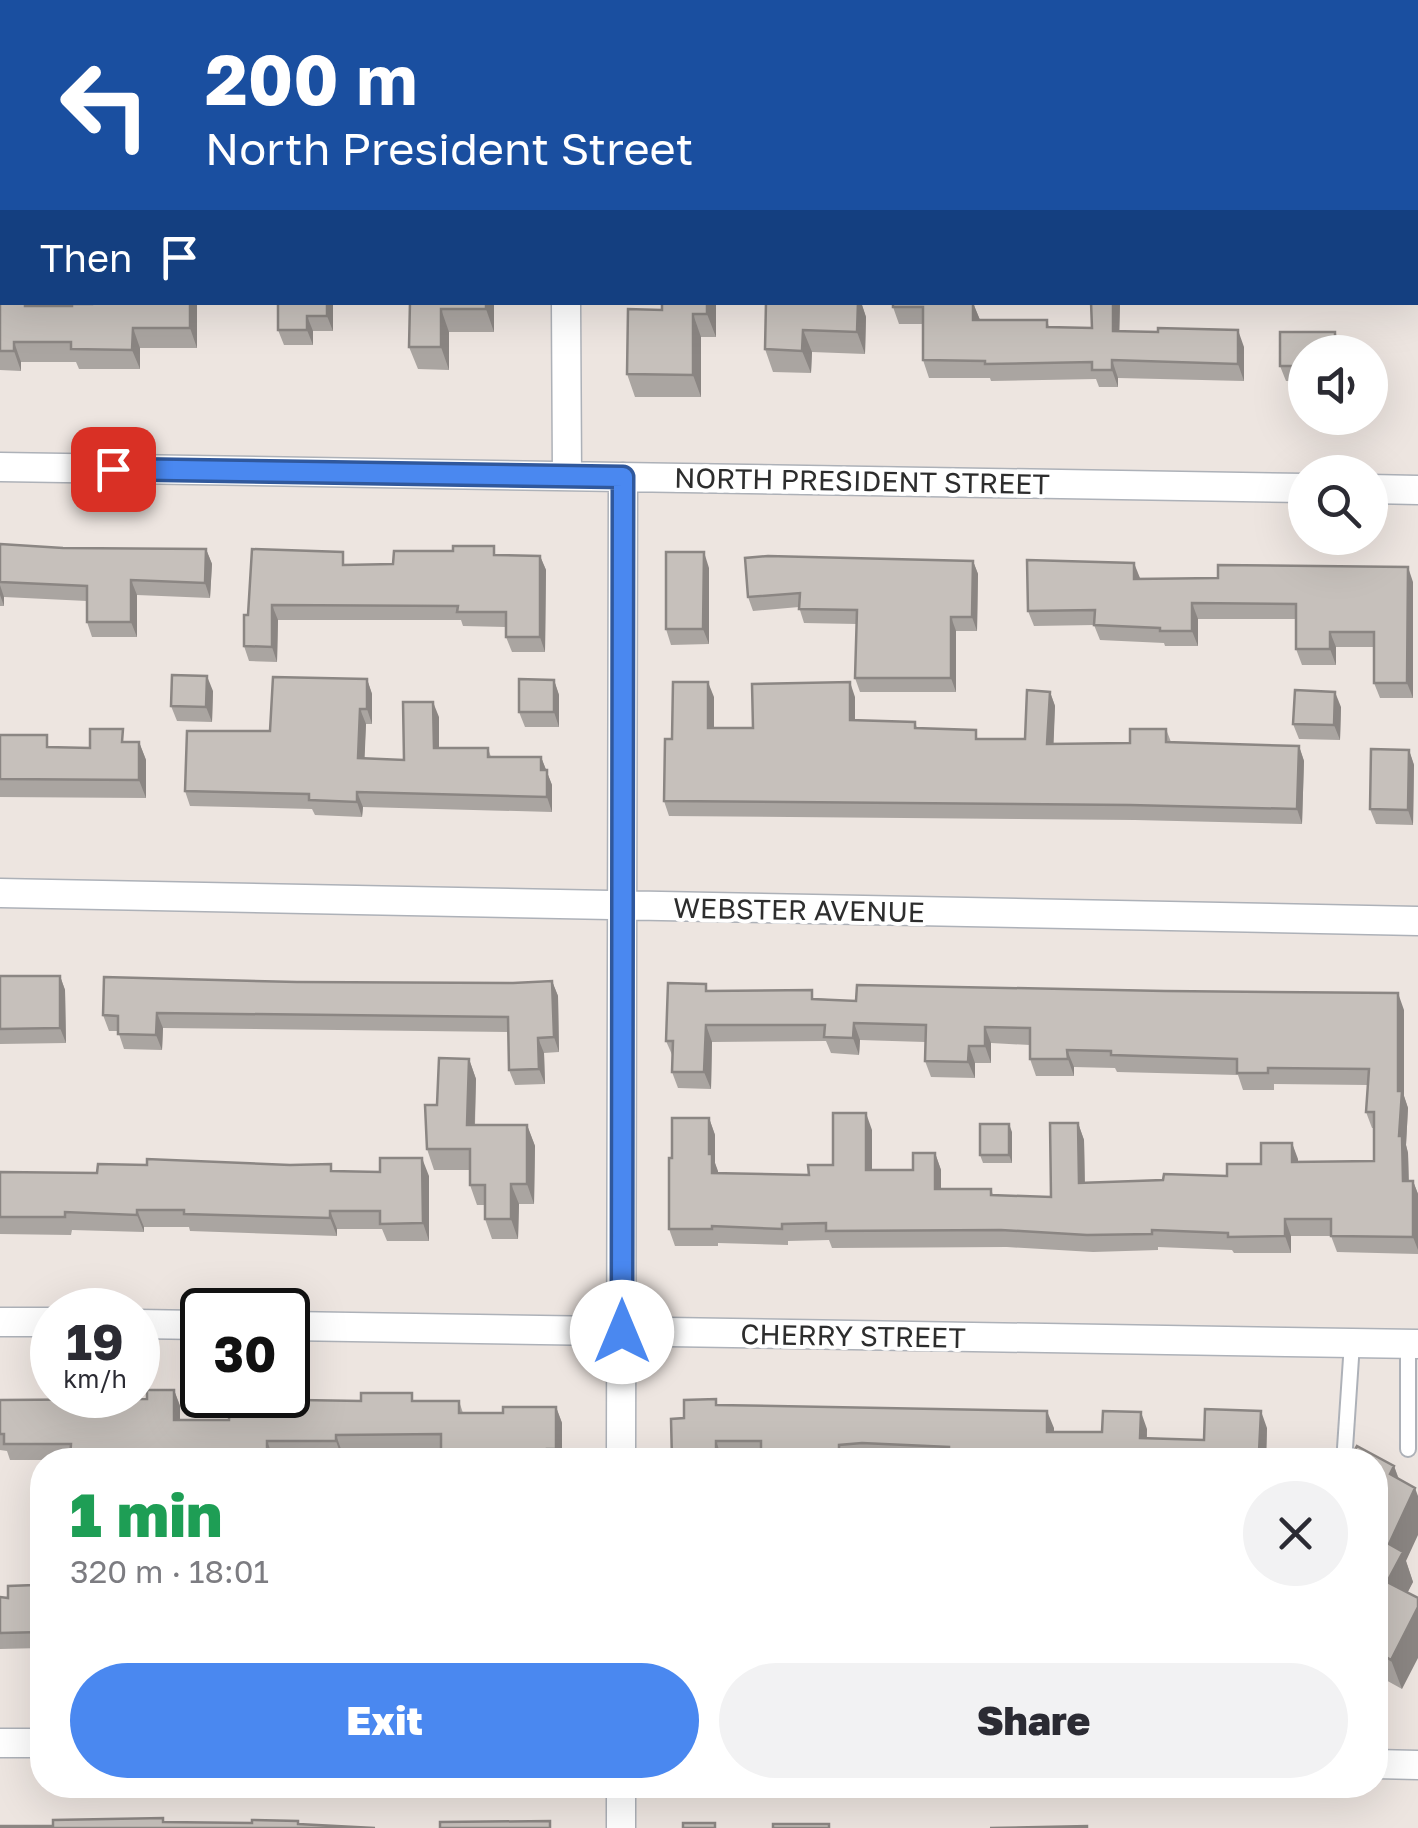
<!DOCTYPE html>
<meta charset="utf-8">
<style>
:root{--surface:#fff;--page:#f2f2f3;--text:#2b2b33;--muted:#7c7c81;--accent:#4a88f0}
body{margin:0;font-family:"Golos Text",sans-serif;background:var(--page);color:var(--text);height:100vh;display:flex;flex-direction:column;font-size:38px;white-space:nowrap}
*{box-sizing:border-box;margin:0}
p{font-size:32px;color:var(--muted)}
.icon{flex:none;width:55px;height:55px;fill:none;stroke:currentColor;stroke-width:2;stroke-linecap:round;stroke-linejoin:round}
.map{position:relative;flex:1;overflow:hidden}
.details{position:absolute;left:30px;top:1448px;width:1358px;height:350px;display:flex;flex-direction:column;background:var(--surface);border-radius:40px;box-shadow:0 10px 40px #0002}
.details>*{flex:none}
.hud{position:absolute;left:0px;top:0px;width:1420px;height:305px;box-shadow:0 10px 40px #0002;background:#1a4fa0;color:#fff;overflow:hidden}
.controls{position:absolute;left:1288px;top:335px;display:grid;gap:20px}
.controls a{display:grid;place-items:center;width:100px;height:100px;border-radius:50%;background:var(--surface);box-shadow:0 10px 40px #0002;font-size:50px}
.speed{position:absolute;left:30px;top:1288px;display:flex;gap:20px;font-size:50px;font-weight:700;text-align:center}
.speed>*{display:grid;place-content:center;width:130px;height:130px;border-radius:50%;background:var(--surface);box-shadow:0 10px 40px #0002;line-height:1}
.speed small{font-size:25px;font-weight:400}
.speed .limit{border:5px solid #111;border-radius:15px;background:#fff;color:#111}
.pin{position:absolute;display:grid;place-items:center;width:85px;height:85px;color:#fff;margin:-42px;border-radius:20px;box-shadow:0 5px 15px #0006}
.me{position:absolute;width:110px;margin:-55px;rotate:0deg;stroke-linejoin:round;filter:drop-shadow(0 0 8px #0008)}
.turn{display:flex;align-items:center;gap:35px;height:210px;padding:0 40px;font-size:45px}
.turn .icon{width:130px;height:130px;stroke-width:2.5}
.turn b{display:block;font-size:70px;line-height:85px}
.then{display:flex;align-items:center;height:95px;padding:0 40px;background:#0003;gap:20px;font-size:38px}
.round{display:grid;place-items:center;flex:none;width:105px;height:105px;border-radius:52px;background:var(--page)}
.summary{display:flex;align-items:center;justify-content:space-between;height:170px;padding:0 40px}
h1{font-size:60px;font-weight:800;line-height:75px;color:#1e9e55}
.cta{display:flex;gap:20px;margin-top:auto;padding:20px 40px}
.cta a{flex:1;height:115px;border-radius:60px;background:var(--accent);color:#fff;font-size:40px;font-weight:800;line-height:115px;text-align:center}
.cta a+a{background:var(--page);color:var(--text)}
.map>svg:first-child{display:block}
.lines{fill:none;stroke-linecap:round;stroke-linejoin:round}
.service-casing{stroke:#adb1b8;stroke-width:18}
.minor-casing{stroke:#adb1b8;stroke-width:31}
.service{stroke:#fff;stroke-width:14}
.minor{stroke:#fff;stroke-width:28}
.wall{fill:#aaa5a1}
.shaded-wall{fill:#8b8683}
.building{fill:#c6c0bb;stroke:#8b8683;stroke-width:2.5}
.route-casing{stroke:#30589c;stroke-width:25}
.route{stroke:#4a88f0;stroke-width:18}
.labels{text-anchor:middle;stroke-width:8;stroke-linejoin:round;paint-order:stroke}
.street-label{font-size:28px;fill:#2d2d2d;stroke:#fff}
</style>
<div class="map">
<svg width="1418" height="1828" viewBox="0 0 1418 1828">
<rect width="100%" height="100%" fill="#ede5e0"/>
<g class="lines">
<defs>
<path id="service" d="M1408,1344V1449
M1345,1448L1352,1343"/>
<path id="minor" d="M565,0V2
M566,302L567,476
M0,467L1305,488
M1370,489L1418,490
M0,893L1418,921
M0,1322H52
M138,1324L202,1325
M288,1326L1418,1344
M621,1460L623,477
M0,1743H42
M1375,1764L1418,1765
M621,1828V1785"/>
</defs>
<use href="#service" class="service-casing"/>
<use href="#minor" class="minor-casing"/>
<use href="#service" class="service"/>
<use href="#minor" class="minor"/>
</g>
<path class="wall" d="M0,0H73L71,2H2V17L0,15Z
M0,272L2,302H32V306L197,302V348H140V369H79L76,362H21V371L0,370Z
M333,302V331H313V345H284L278,330Z
M410,302H494V332H449V370L418,369L409,347Z
M662,302H716V337H701V397H635L627,374L662,310Z
M766,302H861L866,317L865,354L812,352L811,373L773,372L765,349Z
M1091,302H1138L1120,303L1119,331L1244,347V381L1118,378V387H1099L1096,379L991,381L990,378H929L923,360V324H899L893,307L973,303L980,320H1047L1049,327L1092,328Z
M1280,332H1335L1341,347V352H1305V381H1286L1280,366Z
M0,544L63,548L206,549L212,564L210,598L137,595V637H92L87,622V601L4,597V606H0Z
M497,555L540,556L546,570L545,652H512L506,637V627L463,626L461,620H278L277,662L249,661L244,646L248,615L348,565L393,564Z
M973,561L978,574L977,631H956V692H860L855,678L857,624L804,623L799,607L753,611L748,597Z
M709,568V644L671,645L666,629Z
M1140,579L1413,582V698H1380L1374,683V647H1336V665H1302L1296,649V619H1198V646H1165L1164,643L1100,640L1094,625L1034,626L1028,611Z
M367,679L372,694V724H366L364,758L404,760L439,717V748H488L491,757H541L552,785V812L363,807L362,817L315,815L312,809L190,806L185,791L270,731Z
M554,680L559,695V727H525L519,712Z
M213,691L212,722L177,721L171,706Z
M1050,692L1055,706L1053,744L1130,743L1166,729L1171,742L1299,746L1304,761L1302,824L1135,820L669,816L664,801L672,739L714,697V728H753L855,697V720L915,722L917,728L980,739H1025Z
M1341,707L1340,740L1299,739L1293,724Z
M0,735L51,748H90L127,742H139L146,760V798L0,797Z
M1409,750L1414,765L1413,825L1376,824L1370,809Z
M0,976H60L65,990L66,1043L0,1044Z
M552,981L558,996L559,1052L544,1053L545,1084L515,1085L509,1070L508,1032L163,1028L162,1050L124,1049L118,1031H109L103,1015L297,982L513,983Z
M709,991L856,1001L1404,1010V1096L1408,1108L1406,1145L1408,1153L1409,1181H1413L1418,1194V1254L1337,1252L1331,1236H1291V1253H1234L1232,1250L1158,1247V1250L1093,1252L1007,1247L832,1248L829,1240L788,1241V1245L718,1243V1246H675L669,1229L672,1158L709,1118L715,1135V1163L718,1173L809,1175L833,1165L872,1130V1170H913L935,1153L941,1170V1189H991L993,1195L1051,1197L1078,1123L1084,1140L1085,1182L1163,1180L1227,1176L1261,1164L1292,1143L1298,1162L1374,1161V1128H1372L1366,1112L1368,1085L1274,1084V1090H1243L1238,1075L1117,1072L1115,1068L1074,1067V1076H1036L1030,1059V1045L991,1043V1063H975V1078L931,1077L925,1061V1042L860,1040L859,1055L831,1053L826,1041L712,1042L711,1089L678,1088L672,1072L673,1057L666,1041Z
M469,1059L476,1079L475,1125H527L535,1146L534,1204H519L518,1239H492L485,1219V1205H477L470,1185V1170H434L427,1149L437,1105Z
M1012,1132V1163H983L980,1155Z
M334,1171L429,1176V1241H387L382,1229H337V1236L190,1231L189,1227H144V1232L72,1230L71,1235L0,1234V1172L97,1173Z
M174,1390L180,1406V1420H229L361,1401H459L463,1413H503L556,1407L562,1423V1460H441V1450L342,1452V1458L273,1457V1460H10L7,1451L0,1450V1400L147,1399Z
M718,1405L1054,1428V1432H1102L1147,1429V1438L1204,1440L1267,1428L1266,1460H761V1458H722V1460H672L684,1418Z
M1375,1460L1394,1466L1399,1479L1406,1561L1413,1582L1407,1593L1402,1689L1375,1674Z
M42,1525V1648L0,1649V1597L8,1598L35,1585Z"/>
<path class="shaded-wall" d="M46,0H73L71,2H44Z
M190,302H197V348L190,328Z
M327,302H333V331L327,316Z
M486,302H494V332L486,309Z
M707,302H716V337L707,314Z
M858,302H861L866,317L865,354L857,332Z
M1113,302H1120L1119,348L1113,331Z
M973,303L980,320H973Z
M441,309L449,332V370L441,347Z
M693,314L701,337V397L693,375Z
M307,316L313,331V345L307,330Z
M133,328L140,348V369L132,350Z
M803,330L812,352L811,373L802,351Z
M1238,330L1244,347V381L1238,364Z
M1335,332L1341,347V352H1335Z
M14,342L21,362V371L14,351Z
M1112,360L1118,378V387L1112,370Z
M206,549L212,564L210,598L205,583Z
M704,552L709,568V644L703,629Z
M540,556L546,570L545,652L540,637Z
M973,561L978,574L977,631L972,617Z
M1134,563L1140,578L1134,579Z
M1408,567L1413,582V698L1407,683Z
M131,580L137,595V637L131,622Z
M0,585L4,597V606L0,595Z
M1192,603L1198,619V646L1192,631Z
M272,605L278,620L277,662L272,647Z
M951,617L956,631V692L951,678Z
M1330,632L1336,647V665L1330,649Z
M207,676L213,691L212,722L206,707Z
M367,679L372,694V724L367,709Z
M554,680L559,695V727L554,712Z
M708,682L714,697V743L708,728Z
M850,682L855,697V735L850,720Z
M1050,692L1055,706L1053,759L1047,744Z
M1335,692L1341,707L1340,740L1334,725Z
M433,702L439,717V763L434,748Z
M360,709L366,724L364,773L358,758Z
M139,742L146,760V798L139,780Z
M1299,746L1304,761L1302,824L1297,809Z
M1409,750L1414,765L1413,825L1408,810Z
M541,757L552,785V812L547,797L541,770Z
M357,792L363,807L362,817L357,802Z
M60,976L65,990L66,1043L60,1028Z
M552,981L558,996L559,1052L554,1037Z
M1398,993L1404,1010V1096L1408,1108L1406,1145L1408,1153L1409,1198L1403,1181L1399,1136Z
M157,1013L163,1028L162,1050L156,1035Z
M854,1023L860,1040L859,1055L853,1038Z
M706,1025L712,1042L711,1089L704,1072Z
M985,1027L991,1043V1063L985,1046Z
M538,1038L544,1053L545,1084L539,1069Z
M969,1046L975,1063V1078L968,1062Z
M1067,1050L1074,1067V1076L1068,1059Z
M469,1059L476,1079L474,1145L467,1125Z
M866,1113L872,1130V1186L866,1170Z
M709,1118L715,1135V1163L718,1171V1189L712,1173L709,1154Z
M1078,1123L1084,1140L1085,1199L1079,1183Z
M1009,1124L1012,1132V1163L1009,1155Z
M527,1125L535,1146L534,1204L527,1184Z
M1292,1143L1298,1159V1179L1292,1162Z
M935,1153L941,1170V1206L935,1189Z
M422,1158L429,1176V1241L423,1223Z
M1413,1181L1418,1194V1250L1413,1237Z
M511,1184L519,1204L518,1239L511,1219Z
M137,1210L144,1227V1232L137,1215Z
M330,1211L337,1229V1236L330,1218Z
M1285,1219L1291,1236V1253L1285,1236Z
M174,1390L180,1406V1436L174,1420Z
M556,1407L562,1423V1460H560L556,1449Z
M1047,1411L1054,1428L1053,1449L1047,1432Z
M1261,1411L1267,1428L1266,1460H1262L1259,1452Z
M1141,1412L1147,1429L1146,1456L1140,1438Z
M336,1435L342,1452V1458L336,1441Z
M267,1441L273,1457V1460H268L267,1457Z
M716,1441L722,1458V1460H716Z
M1394,1466L1404,1495L1390,1474Z
M1415,1488L1418,1496V1535L1406,1561L1413,1582L1398,1611L1387,1582L1389,1544Z
M1418,1607V1658L1402,1689L1391,1660Z"/>
<path class="building" d="M1,0H46L44,2H4Z
M406,0H464V2H406Z
M0,272H2V302H25V306H72V304H92V302H190V328H133L132,350L71,349V342H14V351H0Z
M278,302H327V316H307V330H278Z
M410,302H486V309H441V347H409Z
M662,302H707V314H693V375L627,374L628,309L662,310Z
M766,302H858L857,332L803,330L802,351L765,349Z
M893,302L973,303V320H1047V327L1092,328L1091,302H1113V331L1158,332V328L1238,330V364L1112,360V370H1092V362L985,364V361L923,360V307H893Z
M1280,332H1335V352H1305V366H1280Z
M0,544L63,548L206,549L205,583L131,580V622H87V586L0,582Z
M453,546H494V555L540,556V637H506V612H457L458,606L272,605V647L244,646V615H248L252,549L343,552V565L393,564L394,551H453Z
M666,552H704L703,629H666Z
M768,556L973,561L972,617H951V678H855L857,610L799,609L800,593L748,597L745,558Z
M1027,560L1134,563V579L1218,578V565L1408,567L1407,683H1374V632H1330V649H1296V604L1192,603V631H1160V628L1094,625L1095,610L1028,611Z
M172,675L207,676L206,707L171,706Z
M273,677L367,679V709H360L358,758L404,760L403,702H433L434,748H488V757H541V770H547V797L357,792V802L309,800V794L185,791L187,731H270Z
M519,679L554,680V712H519Z
M673,682H708V728H753L752,684L850,682V720L915,722V728L976,730V739H1025L1027,690L1050,692L1047,744L1130,743V729H1166V742L1299,746L1297,809L1130,805L664,801L665,739H672Z
M1295,690L1335,692L1334,725L1293,724Z
M90,729H123L122,742H139V780L0,779V735H47V747L90,748Z
M1371,749L1409,750L1408,810L1370,809Z
M0,976H60V1028L0,1029Z
M104,977L297,982L513,983L552,981L554,1037L538,1038L539,1069L509,1070L508,1017L157,1013L156,1035L118,1034V1016L103,1015Z
M668,983L706,984V991L812,990V999L856,1001L857,985L1165,991L1398,993V1091H1402L1399,1136H1402L1403,1181H1413V1237L1331,1236V1219H1285V1236L1228,1237V1233L1152,1230V1234L1087,1235L1001,1230L826,1231V1223L782,1224V1229L712,1226V1229H669V1158H672V1118H709V1154H712V1173L809,1175L808,1165H833V1113H866V1170H913V1153H935V1189H991V1195L1051,1197L1050,1123H1078L1079,1183L1163,1180L1164,1174L1227,1176V1164H1261V1143H1292V1162L1374,1161V1112H1366L1369,1069L1268,1068V1073H1237V1059L1111,1055V1051L1067,1050L1068,1059H1030V1028L985,1027V1046H969L968,1062L925,1061L926,1025L854,1023L853,1038L824,1037L825,1025H706L704,1072H672L673,1041H666Z
M439,1058L469,1059L467,1125H527V1184H511V1219H485V1185H470V1149H427L425,1105H437Z
M980,1124H1009V1155H980Z
M380,1158H422L423,1223L380,1224V1211H330V1218L184,1214V1210H137V1215L65,1212V1217H0V1172L97,1173L98,1164L147,1165V1159L290,1165L331,1164V1171L380,1172Z
M147,1390H174V1420H229L230,1399L361,1401V1393H412V1401H459V1413H503V1407H556V1449H547V1460H441V1434L336,1435V1441H267V1457L202,1455V1460H147V1453H94V1460H70L71,1444H4V1434H0V1400L147,1399Z
M716,1399V1405L1047,1411V1432H1102L1103,1411L1141,1412L1140,1438L1204,1440L1205,1409L1261,1411L1259,1452L1233,1451V1460H949V1447L862,1443L839,1445V1460H761V1441H716V1460H672L671,1419L684,1418V1400Z
M1357,1446L1394,1466L1390,1474L1415,1488L1389,1544L1403,1552L1387,1582L1418,1598V1607L1391,1660L1375,1650V1460H1349Z
M38,1525H42V1632L0,1633V1597L8,1598V1586L35,1585Z
M163,1818V1822L252,1823V1820L298,1821V1824L375,1828H0V1826H53V1820Z
M550,1821V1828H440V1822Z
M683,1823H715V1828H683Z
M773,1824H829V1828H773Z
M1087,1826V1828H990Z"/>
<g class="lines">
<defs>
<path id="route" d="M113,469L623,477L622,1332"/>
</defs>
<use href="#route" class="route-casing"/>
<use href="#route" class="route"/>
</g>
<g class="labels">
<g class="street-label">
<text transform="translate(862 481) rotate(1)" y="10">NORTH PRESIDENT STREET</text>
<text transform="translate(799 910) rotate(1)" y="10">WEBSTER AVENUE</text>
<text transform="translate(853 1336) rotate(1)" y="10">CHERRY STREET</text>
</g>
</g>
</svg>
<div class="controls">
<a><svg class="icon" aria-label="sound" viewBox="0 0 24 24"><path d="M4 9h4l5-4v14l-5-4H4zM17 9q2 3 0 6"/></svg></a>
<a><svg class="icon" aria-label="search" viewBox="0 0 24 24"><circle cx="10" cy="10" r="6"/><path d="M15 15l6 6"/></svg></a>
</div>
<div class="speed"><div>19<small>km/h</small></div><div class="limit">30</div></div>
<div class="pin" style="left:113px;top:469px;background:#d93025"><svg class="icon" aria-label="arrive" viewBox="0 0 24 24"><path d="M6 21V4h12l-3 4 3 4H6"/></svg></div>
<svg class="me" style="left:622px;top:1332px" viewBox="-20 -20 40 40"><circle r="19" fill="#fff"/><path d="M0-13L10 11 0 6-10 11z" fill="#4a88f0"/></svg>
<div class="hud">
<div class="turn"><svg class="icon" aria-label="left" viewBox="0 0 24 24"><path d="M17 20v-9H6M10 6l-5 5 5 5"/></svg><div><b>200 m</b>North President Street</div></div>
<div class="then">Then<svg class="icon" aria-label="arrive" viewBox="0 0 24 24"><path d="M6 21V4h12l-3 4 3 4H6"/></svg></div>
</div>
<section class="details">
<div class="summary"><div><h1>1 min</h1><p>320 m · 18:01</p></div><a class="round"><svg class="icon" aria-label="close" viewBox="0 0 24 24"><path d="M6 6l12 12M18 6L6 18"/></svg></a></div>
<div class="cta"><a>Exit</a><a>Share</a></div>
</section>
</div>
